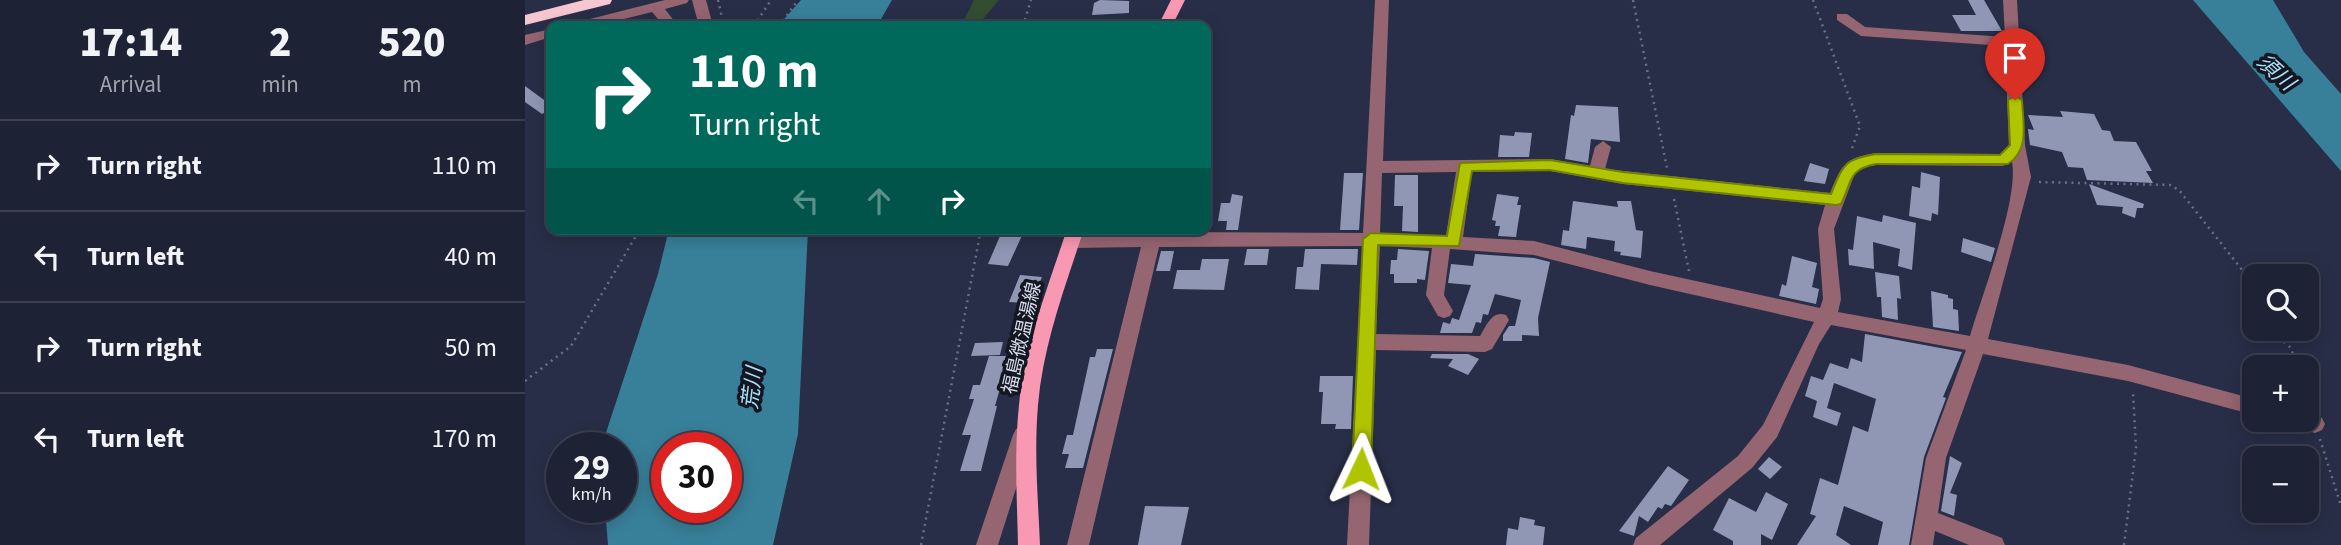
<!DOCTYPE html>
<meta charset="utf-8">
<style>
:root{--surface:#1e2235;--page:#2b2f41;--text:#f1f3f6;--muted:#a1a4ad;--line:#3c3f50}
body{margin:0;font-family:"Source Sans 3","Noto Sans JP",sans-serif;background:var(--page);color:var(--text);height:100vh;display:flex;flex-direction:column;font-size:26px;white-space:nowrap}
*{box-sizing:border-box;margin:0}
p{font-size:23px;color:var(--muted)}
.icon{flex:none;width:38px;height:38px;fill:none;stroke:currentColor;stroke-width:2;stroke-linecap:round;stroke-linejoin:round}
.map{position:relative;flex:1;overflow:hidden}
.side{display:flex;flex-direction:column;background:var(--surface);width:525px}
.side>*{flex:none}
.guide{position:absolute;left:21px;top:21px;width:665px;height:214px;border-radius:14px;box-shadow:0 4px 18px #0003,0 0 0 2px var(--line);background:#00695c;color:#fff;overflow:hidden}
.buttons{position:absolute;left:1717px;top:264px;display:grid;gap:14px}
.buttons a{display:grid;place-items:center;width:77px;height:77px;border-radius:14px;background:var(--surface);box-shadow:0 4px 18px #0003,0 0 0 2px var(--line);font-size:35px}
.speed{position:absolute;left:21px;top:432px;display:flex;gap:14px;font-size:35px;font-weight:700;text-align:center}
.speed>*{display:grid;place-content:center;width:91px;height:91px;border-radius:50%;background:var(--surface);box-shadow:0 4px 18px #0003,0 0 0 2px var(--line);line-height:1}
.speed small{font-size:18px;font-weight:400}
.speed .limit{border:10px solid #d22;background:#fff;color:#111}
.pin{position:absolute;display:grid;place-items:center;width:60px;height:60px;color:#fff;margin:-72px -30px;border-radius:50% 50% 50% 0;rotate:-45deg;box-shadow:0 0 7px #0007}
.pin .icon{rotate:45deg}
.me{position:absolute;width:77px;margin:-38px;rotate:2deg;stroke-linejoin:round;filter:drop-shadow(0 0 5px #0008)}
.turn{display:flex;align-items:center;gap:24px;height:147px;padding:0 28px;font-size:32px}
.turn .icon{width:91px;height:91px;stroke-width:2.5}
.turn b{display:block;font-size:49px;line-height:60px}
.lanes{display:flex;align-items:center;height:66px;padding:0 28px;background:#0003;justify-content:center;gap:35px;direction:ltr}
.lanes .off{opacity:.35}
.eta{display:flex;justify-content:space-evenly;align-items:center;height:119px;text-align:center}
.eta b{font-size:42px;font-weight:800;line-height:49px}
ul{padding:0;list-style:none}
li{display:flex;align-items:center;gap:21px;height:91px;padding:0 28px;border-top:2px solid var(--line)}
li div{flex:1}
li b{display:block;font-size:26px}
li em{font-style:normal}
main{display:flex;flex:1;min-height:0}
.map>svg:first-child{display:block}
.green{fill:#344d31}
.water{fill:#388099;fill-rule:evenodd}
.building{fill:#8f97b5}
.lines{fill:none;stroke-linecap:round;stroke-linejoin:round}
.path{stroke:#6a6f85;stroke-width:2.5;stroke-dasharray:2 4.5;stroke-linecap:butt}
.minor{fill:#956571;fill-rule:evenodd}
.major{fill:#f998b3;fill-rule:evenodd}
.highway{fill:#f6c6d1;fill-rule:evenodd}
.route{fill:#b0c502;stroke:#728001;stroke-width:2}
.labels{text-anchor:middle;stroke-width:7;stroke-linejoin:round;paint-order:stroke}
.street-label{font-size:19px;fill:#d7dcec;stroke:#141722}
.water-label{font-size:21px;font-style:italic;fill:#a8e2f9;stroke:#141722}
</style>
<main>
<section class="side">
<div class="eta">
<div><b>17:14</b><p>Arrival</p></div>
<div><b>2</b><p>min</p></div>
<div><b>520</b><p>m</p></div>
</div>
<ul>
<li><svg class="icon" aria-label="right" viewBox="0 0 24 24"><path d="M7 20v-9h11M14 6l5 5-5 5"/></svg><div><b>Turn right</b></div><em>110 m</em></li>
<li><svg class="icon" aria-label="left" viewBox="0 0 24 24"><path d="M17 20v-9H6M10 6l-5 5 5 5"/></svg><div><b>Turn left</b></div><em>40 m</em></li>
<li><svg class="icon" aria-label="right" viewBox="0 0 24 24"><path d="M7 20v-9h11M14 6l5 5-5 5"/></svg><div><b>Turn right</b></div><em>50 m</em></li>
<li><svg class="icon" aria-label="left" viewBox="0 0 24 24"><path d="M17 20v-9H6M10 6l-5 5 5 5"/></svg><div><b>Turn left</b></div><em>170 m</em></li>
</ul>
</section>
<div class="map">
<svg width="1816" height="545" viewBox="0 0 1816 545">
<rect width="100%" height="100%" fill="#282e47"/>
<path class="green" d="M449,0H474L452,26H436Z"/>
<path class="water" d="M276,0H367L352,26H253Z
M1668,0H1748L1779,52L1816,94V171Z
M144,229H283L273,434L248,545H83L80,508H96V448H76L133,274ZM142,448H201V508H142Z"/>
<path class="building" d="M575,0L604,1V13L567,15L569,3Z
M1443,0H1459L1477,31H1436L1427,15H1451Z
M0,86L26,105V109L17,114L0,102Z
M1051,105L1093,107L1095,142L1066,139L1063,163L1040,159L1046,115L1049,116Z
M1535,111L1569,114L1577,130L1585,131L1589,141L1611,142L1627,171H1621L1628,183L1562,180L1558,168L1543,167L1537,152L1505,145L1503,129L1509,130L1503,115L1538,117Z
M990,132L1007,133L1004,157H973L975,135L989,136Z
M1285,163L1304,169L1300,184L1279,181Z
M1396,172L1415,177L1413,215L1407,213L1406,221L1384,216L1387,186L1395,188Z
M819,173H838L834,230H815Z
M870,175H893V232L877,231L878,206H869Z
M1564,184L1619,204L1618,208H1612L1610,218L1597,213L1598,207L1572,205Z
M707,194L718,196L713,230H701L702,221H693L696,203H705Z
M972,194L994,197L992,205H996L991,237L973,236L975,226H970L971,221L967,220Z
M1048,201L1093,207L1092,201H1106L1111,230L1118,231L1116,258L1095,255L1096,252L1089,251L1090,241L1062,237L1061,249L1036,245L1038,230L1044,231Z
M1358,215L1391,223L1387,270L1373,266L1375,249L1348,242L1349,269L1324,265L1323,249L1328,250L1332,216L1357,222Z
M478,229H500L483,266L463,264Z
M1438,238L1470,248L1466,262L1436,252Z
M722,249H744L742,265H719Z
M780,249H833L832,265L796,264L794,290L770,289L772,267H778Z
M873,249L904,251L900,280L892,279V283H869V274H865L866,260H872Z
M636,251H649L645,271H631Z
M950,254L1009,258L1025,262L1013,318L1014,336L997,335V341H978V335L984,326H990L996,300L970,294L963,315L958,314L956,323L951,322L947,333H915L918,322L925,324L927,318L934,320L946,285L923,283L926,264L948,266Z
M1267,256L1292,263L1287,287L1294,289L1291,304L1254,296L1257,284L1261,286Z
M677,259H704L699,290L648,289L652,270H675Z
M1350,272L1374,276L1376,299L1372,298L1373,320L1357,317L1356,297H1352Z
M495,275L517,277L508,298L503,297L500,303L484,302Z
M1406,291L1423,295V298L1428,299V309L1433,310L1434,331L1408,327Z
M1340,334L1437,352L1418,397L1421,398L1399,457L1384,545H1353L1358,522L1319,506L1311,535L1326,545H1272L1291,516L1285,514L1295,478L1313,485L1328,426L1343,432L1351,399L1309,383L1302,408L1316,413L1312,426L1288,417L1292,401L1280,396L1286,376L1298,380L1305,363L1323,369L1326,358L1337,362Z
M478,342L475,355L446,356L450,343Z
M572,349H588L558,468H540L544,454H537L542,435H548L565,357H570Z
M907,354H943L954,359L943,375L923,366L928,359L905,358Z
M464,356H483L482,361L488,360L485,374H479L470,406H472L456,471H435L446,435H437L449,399H444L448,385H455Z
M795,376H828L826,429H810L811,424H796L798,392H794Z
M1425,456L1437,463L1425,493L1432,495L1429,516L1416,511Z
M1244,457L1257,467L1245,479L1233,469Z
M1143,466L1164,480L1146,506L1140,504L1137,509L1133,507L1123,522L1114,516L1109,536L1094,531Z
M1241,492L1263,504L1247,540L1236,534V545H1208V541L1188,530L1204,498L1231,512Z
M620,506L664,507L656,545H613Z
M995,517L1010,520L1009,525L1020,527L1018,545H981L983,528L993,530Z"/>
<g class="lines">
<path class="path" d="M193,0L198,22L205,26
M1108,0L1142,168
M1288,0L1335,126L1326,151
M229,26L246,0
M254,26L273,0
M498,26L506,0
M1514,182L1645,185L1654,190L1729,285
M1149,199L1164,271
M1744,329L1766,348L1772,368
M0,381L46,346L115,229
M1782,398L1784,406
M1795,439L1816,506
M396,545L456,229
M1599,545L1611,448L1608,392"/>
<path class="minor" d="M140,0H164L162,3L140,9L153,26H139L127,12L71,26H47L49,23Z
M167,0H181L188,26H174Z
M850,0H864L858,161L1025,159L1065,166L1070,147L1078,141L1086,147L1080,169L1305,193C1317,165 1319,158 1351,153L1475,154L1484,145L1480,46L1336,36L1312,20V14H1322L1340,27L1480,37L1478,0H1492L1500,145L1506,177L1463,339L1603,365L1729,399V415L1603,381L1458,354L1421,458L1413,513L1477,538L1480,545H1444L1410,531L1408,545H1386L1401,458L1441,350L1306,325L1294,344L1252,437L1227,468L1135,545H1108L1111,538L1213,456L1238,425L1289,322L1125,285L1009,255L925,249L919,295L928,311L925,316L919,318L913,316L901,295L907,248L855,246L851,334L955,336C962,325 967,310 981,315L984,320L967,349L960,352L851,350L844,545H822L838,246L634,247L564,545H542L616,247L547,248L541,246L538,241L541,236L627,232L838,233ZM1487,162C1494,199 1457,295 1445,336L1313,312L1316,299L1309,229L1330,173L1337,167L1351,165L1478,166ZM1025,171L1098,184L1300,205L1293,229L1298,299L1295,308L1125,271L1009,241L938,237L947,172ZM931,172L921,236L855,233L857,173Z
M26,29V37L0,45V35Z
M1782,413L1797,418L1800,424L1797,430L1790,433L1768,426L1765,420H1782Z
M498,426L505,429L508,435L473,545H451L488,435L491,429Z"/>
<path class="major" d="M646,0H660L647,26H633Z
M542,229H559C540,287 518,345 513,405C509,452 513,499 515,545H493C492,498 489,452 494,405C500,344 523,287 542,229Z"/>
<path class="highway" d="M59,0H87L85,4L0,25V15Z"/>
</g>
<path class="route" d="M1490,96L1497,100C1498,124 1505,149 1483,164H1351C1323,169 1327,182 1316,204L1311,205L1098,183L1025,170L947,171L934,246L853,245L846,469L843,475L836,477L830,475L827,469L838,239L846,233L922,236L935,163L1025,160L1098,172L1306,194C1318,165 1319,159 1351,154L1475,155L1485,145L1483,100Z"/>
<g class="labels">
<g class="street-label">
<text transform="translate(496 338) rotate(-77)" y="7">福島微温湯線</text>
</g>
<g class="water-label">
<text transform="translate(1751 72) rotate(42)" y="7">須川</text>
<text transform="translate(227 388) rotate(-83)" y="7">荒川</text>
</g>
</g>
</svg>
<div class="buttons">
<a><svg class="icon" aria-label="search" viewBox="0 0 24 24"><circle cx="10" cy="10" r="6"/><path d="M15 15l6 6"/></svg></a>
<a>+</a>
<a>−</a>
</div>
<div class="speed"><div>29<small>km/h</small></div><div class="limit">30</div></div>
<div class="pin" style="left:1490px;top:100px;background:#d93025"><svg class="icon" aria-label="arrive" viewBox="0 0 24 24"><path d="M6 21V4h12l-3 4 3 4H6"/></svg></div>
<svg class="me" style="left:836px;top:469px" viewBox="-20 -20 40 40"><path d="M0-17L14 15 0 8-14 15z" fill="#b0c502" stroke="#fff" stroke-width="4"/></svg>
<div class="guide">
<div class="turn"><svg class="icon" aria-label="right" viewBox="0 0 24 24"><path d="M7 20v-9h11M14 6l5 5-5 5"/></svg><div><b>110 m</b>Turn right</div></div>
<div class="lanes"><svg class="icon off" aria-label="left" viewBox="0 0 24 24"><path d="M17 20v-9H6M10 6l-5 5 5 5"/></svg><svg class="icon off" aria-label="ahead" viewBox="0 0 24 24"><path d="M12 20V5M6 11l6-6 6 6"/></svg><svg class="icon" aria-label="right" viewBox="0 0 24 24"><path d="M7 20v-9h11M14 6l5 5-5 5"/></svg></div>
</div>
</div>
</main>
